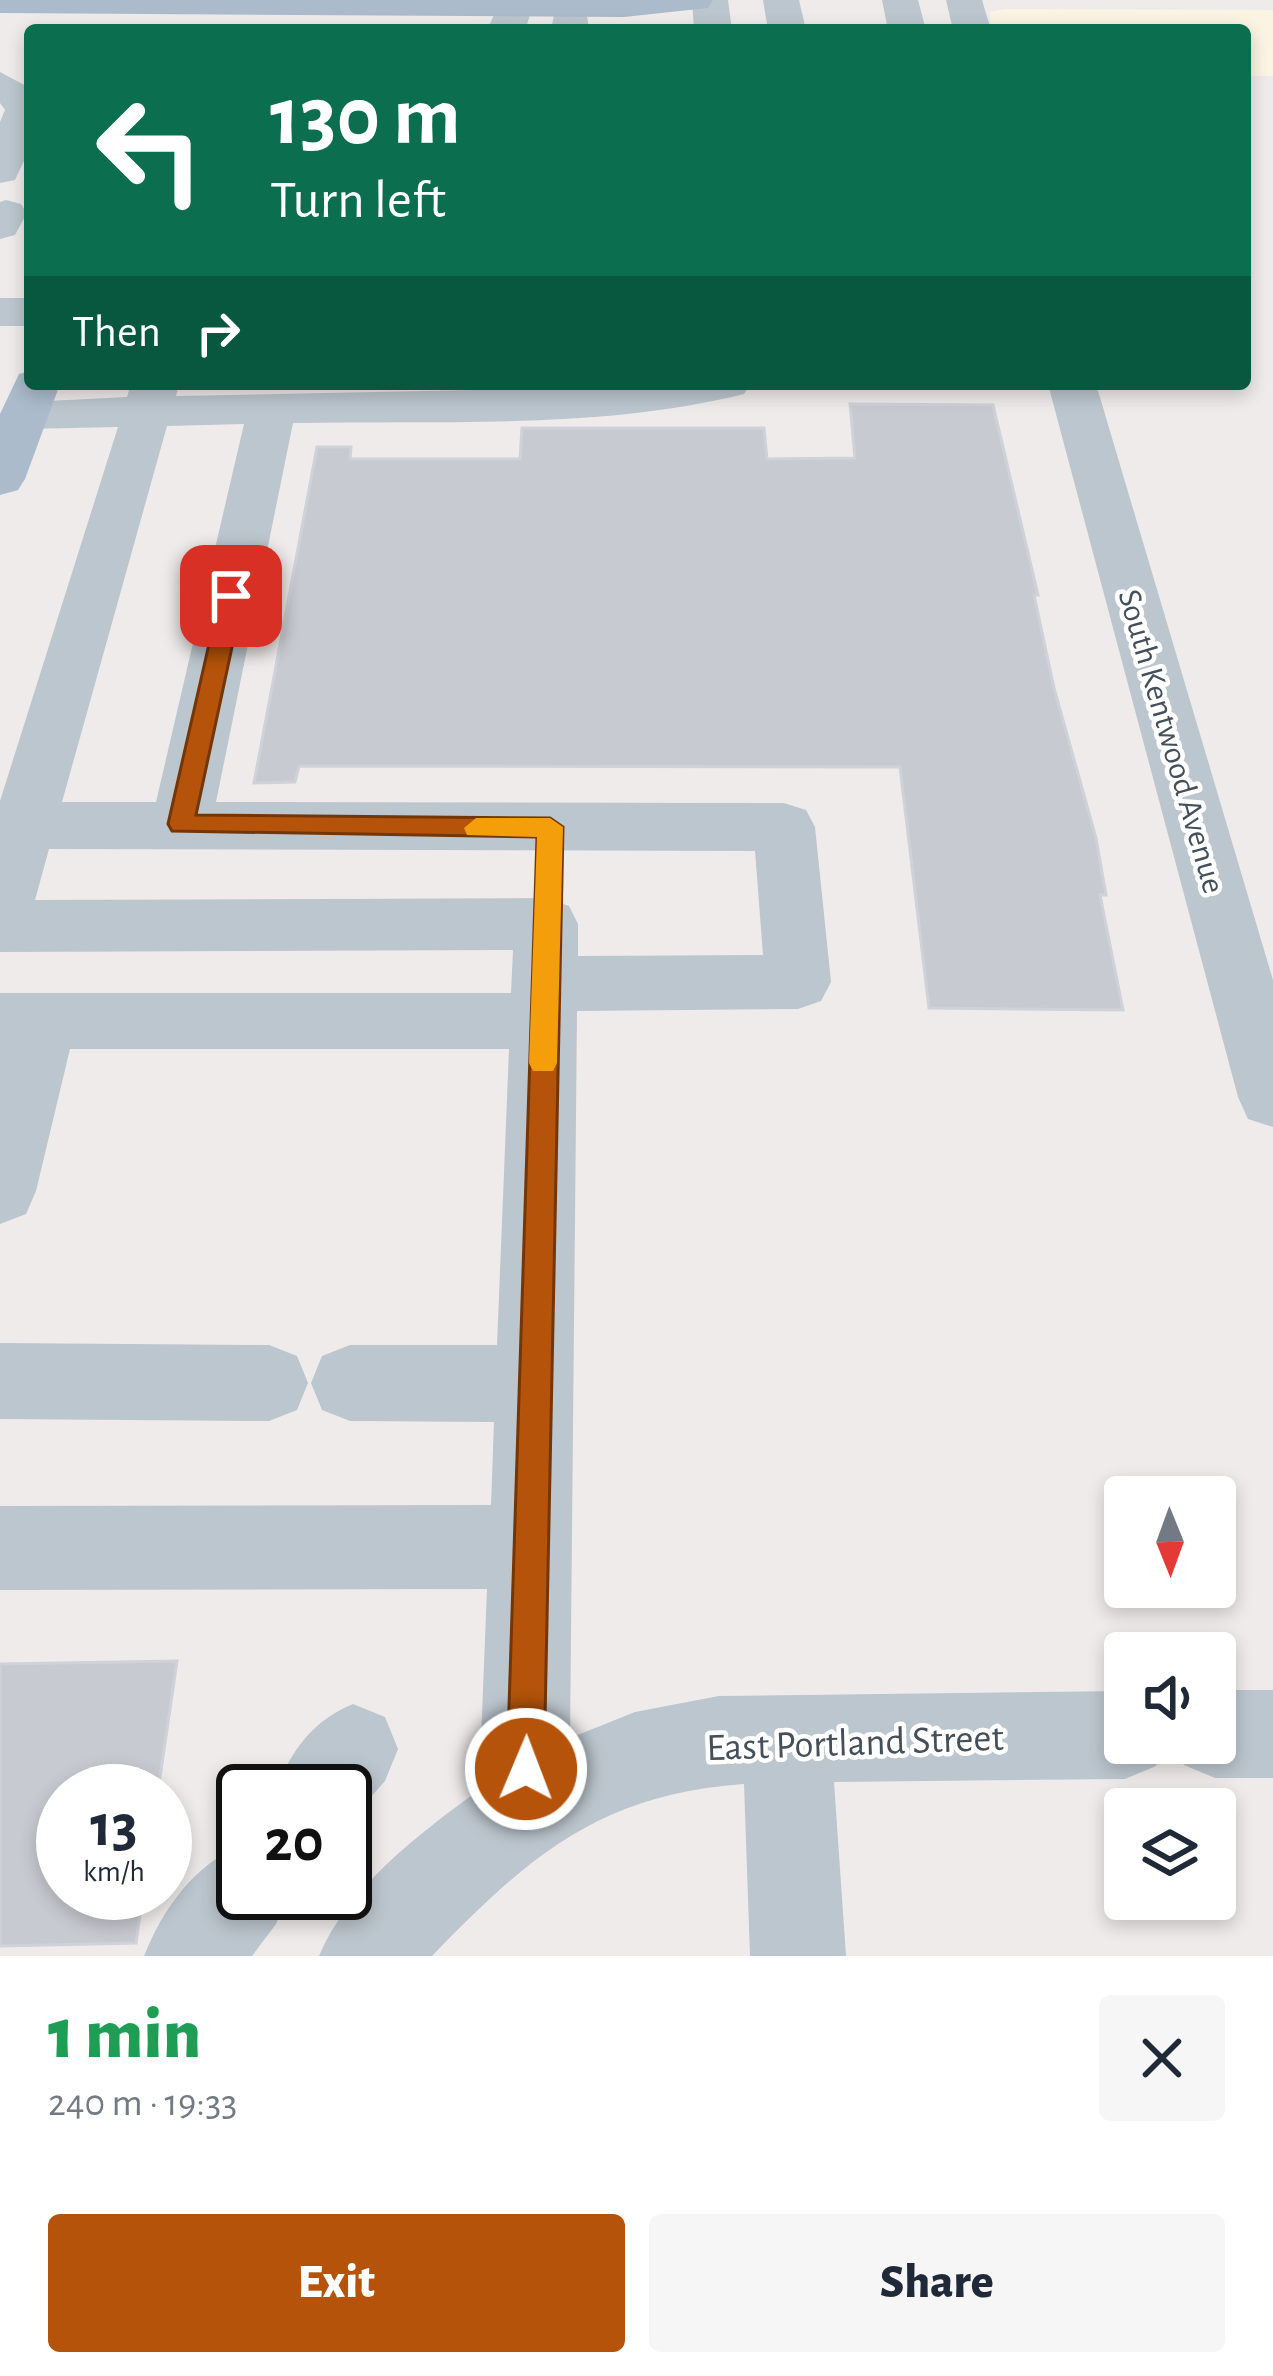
<!DOCTYPE html>
<meta charset="utf-8">
<style>
:root{--surface:#fff;--page:#f6f6f7;--text:#1f2937;--muted:#747a83;--accent:#b45309}
body{margin:0;font-family:"Alegreya Sans",sans-serif;background:var(--page);color:var(--text);height:100vh;display:flex;flex-direction:column;font-size:45px;white-space:nowrap}
*{box-sizing:border-box;margin:0}
p{font-size:39px;color:var(--muted)}
.icon{flex:none;width:66px;height:66px;fill:none;stroke:currentColor;stroke-width:2;stroke-linecap:round;stroke-linejoin:round}
.map{position:relative;height:1956px;overflow:hidden}
.sheet{display:flex;flex-direction:column;background:var(--surface);flex:1}
.sheet>*{flex:none}
.guide{position:absolute;left:24px;top:24px;width:1227px;height:366px;border-radius:12px;box-shadow:0 6px 18px #0003;background:#0b6e4f;color:#fff;overflow:hidden}
.needle{width:78px;rotate:179deg}
.fabs{position:absolute;left:1104px;top:1476px;display:grid;gap:24px}
.fabs a{display:grid;place-items:center;width:132px;height:132px;border-radius:12px;background:var(--surface);box-shadow:0 6px 18px #0003;font-size:60px}
.speed{position:absolute;left:36px;top:1764px;display:flex;gap:24px;font-size:60px;font-weight:700;text-align:center}
.speed>*{display:grid;place-content:center;width:156px;height:156px;border-radius:50%;background:var(--surface);box-shadow:0 6px 18px #0003;line-height:1}
.speed small{font-size:30px;font-weight:400}
.speed .limit{border:6px solid #111;border-radius:18px;background:#fff;color:#111}
.pin{position:absolute;display:grid;place-items:center;width:102px;height:102px;color:#fff;margin:-51px;border-radius:24px;box-shadow:0 6px 18px #0006}
.me{position:absolute;width:132px;margin:-66px;rotate:1deg;stroke-linejoin:round;filter:drop-shadow(0 0 9px #0008)}
.turn{display:flex;align-items:center;gap:42px;height:252px;padding:0 48px;font-size:54px}
.turn .icon{width:156px;height:156px;stroke-width:2.5}
.turn b{display:block;font-size:84px;line-height:102px}
.then{display:flex;align-items:center;height:114px;padding:0 48px;background:#0003;gap:24px;font-size:45px}
.round{display:grid;place-items:center;flex:none;width:126px;height:126px;border-radius:12px;background:var(--page)}
.head{display:flex;align-items:center;justify-content:space-between;height:204px;padding:0 48px}
h1{font-size:72px;font-weight:800;line-height:90px;color:#1e9e55}
.action{display:flex;gap:24px;margin-top:auto;padding:24px 48px}
.action a{flex:1;height:138px;border-radius:12px;background:var(--accent);color:#fff;font-size:48px;font-weight:800;line-height:138px;text-align:center}
.action a+a{background:var(--page);color:var(--text)}
.map>svg:first-child{display:block}
.commercial{fill:#fbf4e3}
.building{fill:#c8cad1;stroke:#cfd2d8;stroke-width:3}
.lines{fill:none;stroke-linecap:round;stroke-linejoin:round}
.minor{fill:#bcc6ce;fill-rule:evenodd}
.major{fill:#abbbcb;fill-rule:evenodd}
.route{fill:#b45309;stroke:#753606;stroke-width:3}
.slow{fill:#f59e0b}
.labels{text-anchor:middle;stroke-width:9;stroke-linejoin:round;paint-order:stroke}
.street-label{font-size:33px;fill:#444f59;stroke:#fff}
.near-street-label{font-size:39px;fill:#444f59;stroke:#fff}
</style>
<div class="map">
<svg width="1273" height="1956" viewBox="0 0 1273 1956">
<rect width="100%" height="100%" fill="#efebeb"/>
<path class="commercial" d="M1005,9L1273,10V76H1245V30H991L990,12Z"/>
<path class="building" d="M850,404L993,405L1038,595H1034L1054,688L1096,838L1106,895H1100L1123,1010L929,1008L900,767L299,766L295,782L254,783L317,447H351L350,459H520L522,428H764L767,459L855,458Z
M177,1661L158,1791H63V1893H143L136,1943L0,1946V1664Z"/>
<g class="lines">
<path class="minor" d="M501,0H529L533,6L525,30H487Z
M557,0H585L589,30H551Z
M692,0H728L732,30H694Z
M763,0H799L806,30H768Z
M882,0H918L926,30H888Z
M946,0H982L991,30H953Z
M0,72L30,88V148L15,180L0,183V122L5,110L0,103Z
M6,200L21,204L27,213L15,235L0,239V202Z
M0,298H30V326H0Z
M131,384H179L176,396L526,389V384H751L744,394C599,430 441,420 293,423L216,802L784,803L806,810L815,827L831,982L821,1001L798,1009L577,1011L570,1738L635,1712L719,1696L1125,1691V1743H1166L1156,1766L1125,1779L834,1782L846,1956H750L744,1784C600,1794 529,1856 432,1956H319C348,1887 420,1833 479,1790L487,1589L0,1590V1506L491,1505L494,1422L350,1421L322,1410L311,1383L322,1356L350,1345H497L509,1049H70L36,1191L26,1214L0,1224V993H511L513,950L0,952V801L118,427L25,429L8,425L1,414L8,403L127,397ZM244,424L156,802H62L167,426ZM49,849L755,851L763,955L578,956V924L569,906L546,898L35,900Z
M1048,384H1096L1273,980V1127L1248,1119L1238,1097Z
M0,1343L269,1345L297,1356L308,1383L297,1410L269,1421L0,1419Z
M1215,1690H1273V1778H1215L1184,1765L1174,1743H1215Z
M353,1704L385,1717L398,1749L385,1781L345,1826V1791H275C292,1750 312,1721 353,1704Z
M243,1844V1893H289L276,1924L252,1956H144C164,1907 194,1865 243,1844Z"/>
<path class="major" d="M0,0H713L708,8L624,17L0,13Z
M30,371V384H60L25,479L18,490L0,495V414L19,374Z"/>
</g>
<path class="route" d="M231,588L243,596L196,815L550,818L563,827L544,1769L539,1782L526,1788L512,1782L507,1769L537,837L172,831L168,824L220,596Z"/>
<path class="slow" d="M476,818H550L563,827L557,1063L553,1071H533L529,1063L537,837L467,835L464,828Z"/>
<g class="labels">
<g class="street-label">
<text transform="translate(1173 741) rotate(74)" y="12">South Kentwood Avenue</text>
</g>
<g class="near-street-label">
<text transform="translate(855 1741) rotate(-2)" y="14">East Portland Street</text>
</g>
</g>
</svg>
<div class="fabs">
<a><svg class="needle" viewBox="-14 -14 28 28"><path d="M0-13l5 13h-10z" fill="#e53935"/><path d="M0 13l5-13h-10z" fill="#747a83"/></svg></a>
<a><svg class="icon" aria-label="sound" viewBox="0 0 24 24"><path d="M4 9h4l5-4v14l-5-4H4zM17 9q2 3 0 6"/></svg></a>
<a><svg class="icon" aria-label="layers" viewBox="0 0 24 24"><path d="M12 4l9 5-9 5-9-5zM3 14l9 5 9-5"/></svg></a>
</div>
<div class="speed"><div>13<small>km/h</small></div><div class="limit">20</div></div>
<div class="pin" style="left:231px;top:596px;background:#d93025"><svg class="icon" aria-label="arrive" viewBox="0 0 24 24"><path d="M6 21V4h12l-3 4 3 4H6"/></svg></div>
<svg class="me" style="left:526px;top:1769px" viewBox="-20 -20 40 40"><circle r="17" fill="#b45309" stroke="#fff" stroke-width="3"/><path d="M0-11L8 9 0 5-8 9z" fill="#fff"/></svg>
<div class="guide">
<div class="turn"><svg class="icon" aria-label="left" viewBox="0 0 24 24"><path d="M17 20v-9H6M10 6l-5 5 5 5"/></svg><div><b>130 m</b>Turn left</div></div>
<div class="then">Then<svg class="icon" aria-label="right" viewBox="0 0 24 24"><path d="M7 20v-9h11M14 6l5 5-5 5"/></svg></div>
</div>
</div>
<section class="sheet">
<div class="head"><div><h1>1 min</h1><p>240 m · 19:33</p></div><a class="round"><svg class="icon" aria-label="close" viewBox="0 0 24 24"><path d="M6 6l12 12M18 6L6 18"/></svg></a></div>
<div class="action"><a>Exit</a><a>Share</a></div>
</section>
